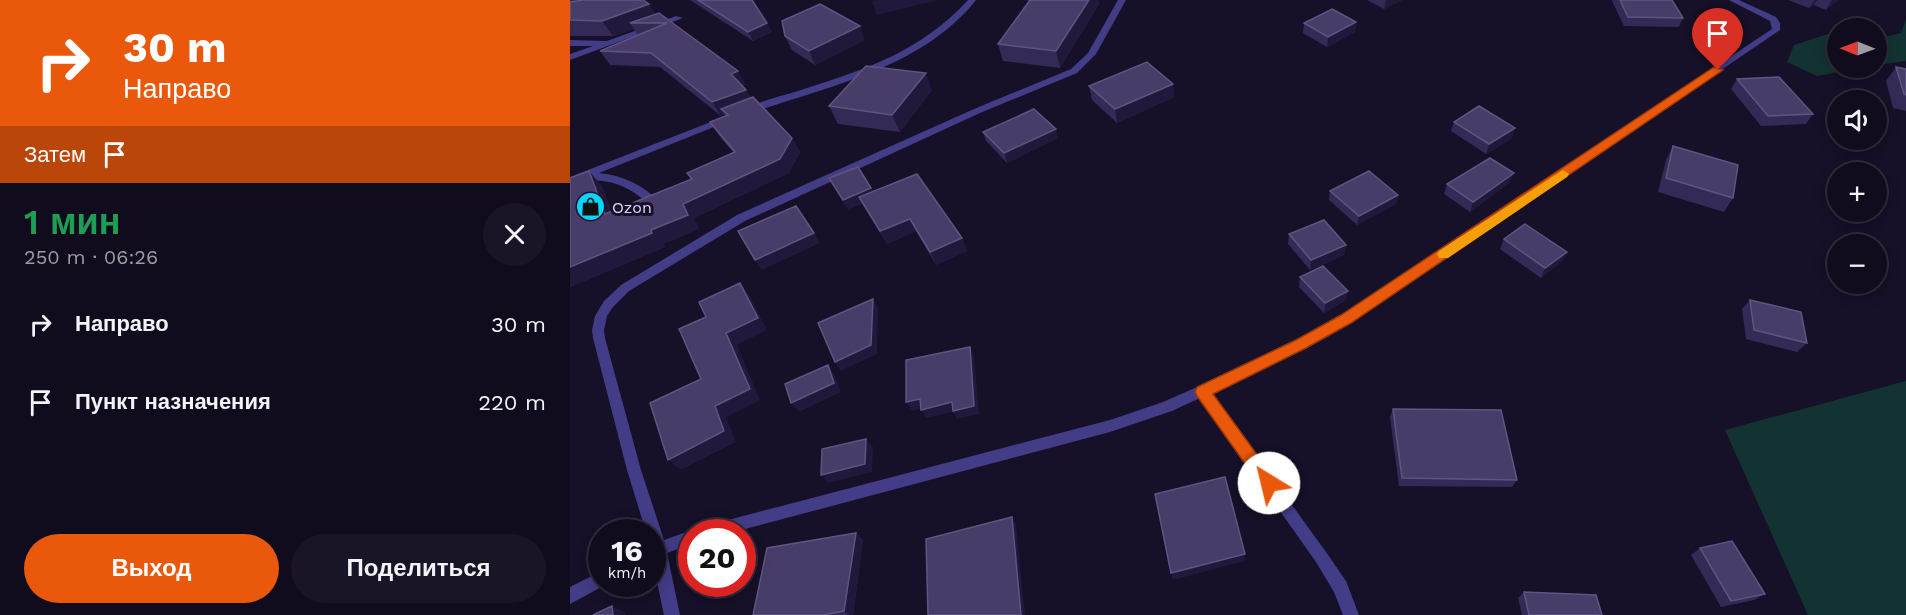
<!DOCTYPE html>
<html lang="ru">
<meta charset="utf-8">
<style>
:root{--surface:#100c1e;--page:#191527;--text:#f1f3f6;--muted:#9c9ba4;--line:#302c3c;--accent:#ea580c}
body{margin:0;font-family:"Work Sans",sans-serif;background:var(--page);color:var(--text);height:100vh;display:flex;flex-direction:column;font-size:22px;white-space:nowrap}
*{box-sizing:border-box;margin:0}
p{font-size:20px;color:var(--muted)}
.icon{flex:none;width:33px;height:33px;fill:none;stroke:currentColor;stroke-width:2;stroke-linecap:round;stroke-linejoin:round}
.map{position:relative;flex:1;overflow:hidden}
.drawer{display:flex;flex-direction:column;background:var(--surface);width:570px}
.drawer>*{flex:none}
.banner{background:#ea580c;color:#fff;overflow:hidden}
.needle{width:39px;rotate:271deg}
.fabs{position:absolute;left:1257px;top:18px;display:grid;gap:12px}
.fabs a{display:grid;place-items:center;width:60px;height:60px;border-radius:50%;background:var(--surface);box-shadow:0 3px 15px #0003,0 0 0 2px var(--line);font-size:30px}
.speed{position:absolute;left:18px;top:519px;display:flex;gap:12px;font-size:30px;font-weight:700;text-align:center}
.speed>*{display:grid;place-content:center;width:78px;height:78px;border-radius:50%;background:var(--surface);box-shadow:0 3px 15px #0003,0 0 0 2px var(--line);line-height:1}
.speed small{font-size:15px;font-weight:400}
.speed .limit{border:9px solid #d22;background:#fff;color:#111}
.pin{position:absolute;display:grid;place-items:center;width:51px;height:51px;color:#fff;margin:-62px -26px;border-radius:50% 50% 50% 0;rotate:-45deg;box-shadow:0 0 6px #0007}
.pin .icon{rotate:45deg}
.me{position:absolute;width:66px;margin:-33px;rotate:324deg;stroke-linejoin:round;filter:drop-shadow(0 0 4px #0008)}
.turn{display:flex;align-items:center;gap:21px;height:126px;padding:0 24px;font-size:27px}
.turn .icon{width:78px;height:78px;stroke-width:2.5}
.turn b{display:block;font-size:42px;line-height:51px}
.then{display:flex;align-items:center;height:57px;padding:0 24px;background:#0003;gap:12px;font-size:22px}
.round{display:grid;place-items:center;flex:none;width:63px;height:63px;border-radius:32px;background:var(--page)}
.overview{display:flex;align-items:center;justify-content:space-between;height:102px;padding:0 24px}
h1{font-size:36px;font-weight:600;line-height:45px;color:#1e9e55}
.cta{display:flex;gap:12px;margin-top:auto;padding:12px 24px}
.cta a{flex:1;height:69px;border-radius:36px;background:var(--accent);color:#fff;font-size:24px;font-weight:600;line-height:69px;text-align:center}
.cta a+a{background:var(--page);color:var(--text)}
ul{padding:0;list-style:none}
li{display:flex;align-items:center;gap:18px;height:78px;padding:0 24px}
li div{flex:1}
li b{display:block;font-size:22px}
li em{font-style:normal}
main{display:flex;flex:1;min-height:0}
.map>svg:first-child{display:block}
.green{fill:#133232}
.lines{fill:none;stroke-linecap:round;stroke-linejoin:round}
.service{fill:#433c87;fill-rule:evenodd}
.wall{fill:#352a56}
.shaded-wall{fill:#21183c}
.building{fill:#473d68;stroke:#5f5580;stroke-width:1.5}
.route{fill:#ea580c;stroke:#983908;stroke-width:1.5}
.slow{fill:#f59e0b}
.labels{text-anchor:middle;stroke-width:6;stroke-linejoin:round;paint-order:stroke}
.poi-label{font-size:16px;fill:#dfd8ff;stroke:#161028;text-anchor:start}
</style>
<main>
<section class="drawer">
<div class="banner">
<div class="turn"><svg class="icon" aria-label="right" viewBox="0 0 24 24"><path d="M7 20v-9h11M14 6l5 5-5 5"/></svg><div><b>30 m</b>Направо</div></div>
<div class="then">Затем<svg class="icon" aria-label="arrive" viewBox="0 0 24 24"><path d="M6 21V4h12l-3 4 3 4H6"/></svg></div>
</div>
<div class="overview"><div><h1>1 мин</h1><p>250 m · 06:26</p></div><a class="round"><svg class="icon" aria-label="close" viewBox="0 0 24 24"><path d="M6 6l12 12M18 6L6 18"/></svg></a></div>
<ul>
<li><svg class="icon" aria-label="right" viewBox="0 0 24 24"><path d="M7 20v-9h11M14 6l5 5-5 5"/></svg><div><b>Направо</b></div><em>30 m</em></li>
<li><svg class="icon" aria-label="arrive" viewBox="0 0 24 24"><path d="M6 21V4h12l-3 4 3 4H6"/></svg><div><b>Пункт назначения</b></div><em>220 m</em></li>
</ul>
<div class="cta"><a>Выход</a><a>Поделиться</a></div>
</section>
<div class="map">
<svg width="1336" height="615" viewBox="0 0 1336 615">
<rect width="100%" height="100%" fill="#161028"/>
<path class="green" d="M1336,19V61L1307,65V39L1331,33Z
M1258,34L1267,39L1268,68H1292L1247,76L1217,62L1224,45Z
M1336,381V615H1238L1155,430Z"/>
<g class="lines">
<path class="service" d="M398,0H406C352,68 259,86 181,113L178,114L173,111C186,101 217,95 234,89C297,69 351,51 398,0Z
M548,0H556L526,54L507,73L410,113L175,221L59,291L43,307L37,316L34,330L35,338L71,470L94,540L122,530L128,532H122V544L97,553L110,615H94L82,558V532H76L57,470L23,338L22,330L25,316L34,301L51,285L167,215L404,109L501,69L518,53Z
M1159,0H1169L1206,17L1210,23V30L780,322L680,376L641,393L756,552L776,581L789,615H773L764,592L746,562L630,398L602,411L540,432L164,532H132L134,527L139,525L540,420L593,402L670,368L772,316L1202,29L1200,21Z
M106,16L113,18L0,60V54L23,46H0V40L37,41Z
M156,116L161,119L159,121L29,173C54,175 74,186 91,203L92,206L91,209H83C60,184 33,175 0,184V177Z
M32,571V584H37L0,604V587Z"/>
</g>
<path class="wall" d="M0,0L79,4L85,14L176,85L173,86L181,98L222,138L230,152L219,173L124,218L129,229L93,244L95,247L0,287V178L32,186L41,211L122,179L163,152L150,137L140,122L155,116L154,114L151,116L90,67L40,65L30,51L68,35L64,29L43,36H0Z
M120,0H182L202,32L183,41Z
M455,0H528L529,4L490,68L433,61L428,44L460,1Z
M797,0H832L814,9Z
M1042,0H1102L1113,18L1109,27L1054,26L1042,1Z
M1218,0H1268L1256,10L1244,5L1239,8Z
M786,22L785,32L757,47L733,33L734,23Z
M215,36L295,40L245,65L222,50Z
M1326,67L1336,69V111L1323,108L1316,81Z
M1167,79L1243,114L1236,124L1191,126L1161,89Z
M603,84L604,97L547,123L522,100L519,86Z
M362,90L330,132L268,124L259,106Z
M884,122L942,138L916,154L881,131Z
M413,132L488,138L437,163L416,141Z
M1103,146L1163,198L1154,212L1088,192L1096,160Z
M259,178L301,188L303,191L392,238L397,251L366,265L346,231L317,244L293,203L278,209Z
M940,182L900,212L874,194L877,184Z
M760,191L828,195L826,204L787,225L759,200Z
M719,234L776,245L774,255L740,270L718,244Z
M934,239L997,252L992,261L971,278L930,249Z
M730,277L776,300L754,313L729,287Z
M1180,300L1237,343L1227,352L1176,339L1172,309Z
M823,409L947,480L942,487L829,486L820,417Z
M286,533L293,540L283,615H183Z
M1130,548L1195,594L1184,600L1151,607L1121,555Z
M954,592L1032,615H952L948,598Z"/>
<path class="shaded-wall" d="M307,0H369L307,15L302,1Z
M519,0H528L529,4L490,68L486,51Z
M816,0H832L814,9Z
M1245,0H1247L1244,5L1239,8Z
M1262,0H1268L1256,10Z
M79,4L89,20L60,23L64,29L43,36L32,21Z
M786,22L785,32L757,47L758,37Z
M197,23L202,32L183,41L178,32Z
M290,26L295,40L245,65L239,51Z
M168,71L176,85L170,88L161,74Z
M356,73L362,90L330,132L322,115Z
M603,84L604,97L547,123L545,109Z
M176,90L185,104L151,109L154,114L151,116L142,102Z
M945,128L942,138L916,154L919,144Z
M486,129L488,138L437,163L434,153Z
M222,138L230,152L219,173L124,218L129,229L93,244L95,247L0,287V267L81,230L113,204Z
M19,171L32,186L48,228L35,214Z
M944,173L940,182L900,212L903,202Z
M301,188L306,197L278,209L273,200Z
M828,195L826,204L787,225L789,216Z
M340,219L346,231L317,244L310,231Z
M244,233L250,243L192,270L185,260Z
M392,238L397,251L366,265L360,252Z
M776,245L774,255L740,270L741,260Z
M997,252L992,261L971,278L975,268Z
M170,283L179,295L197,330L167,345L190,400L156,417L166,442L111,470L98,460L156,333Z
M778,291L776,300L754,313L755,303Z
M303,299L308,308L307,354L271,371L265,362Z
M400,347L404,356L409,414L387,419L383,412L356,418L351,410Z
M258,365L264,374L271,392L229,412L221,403Z
M350,399L356,407L342,411L336,402Z
M296,439L303,447L302,472L258,483L251,475Z
M442,517L446,524L455,615H451Z
M286,533L293,540L283,615H279L274,611Z
M675,554V561L603,580L601,573Z
M42,606L55,612V615H43Z"/>
<path class="building" d="M13,0H73L79,4L32,21L0,20V2Z
M128,0H182L197,23L178,32Z
M460,0H519L486,51L428,44Z
M1050,0H1102L1113,18L1058,17Z
M250,4L290,26L239,51L215,36L212,21Z
M762,9L786,22L758,37L734,23Z
M89,13L168,71L161,74L176,90L142,102L81,53L30,51L97,23H60Z
M577,62L603,84L545,109L519,86Z
M296,66L356,73L322,115L259,106Z
M1326,67L1336,69V95L1334,94Z
M1209,77L1243,114L1198,116L1167,79Z
M183,97L222,138L210,159L113,204L118,215L81,230L82,233L0,267V178L19,171L35,214L122,179L117,173L165,152L140,122L158,115L151,109Z
M909,106L945,128L919,144L884,122Z
M464,109L486,129L434,153L413,132Z
M1103,146L1168,165L1163,198L1096,178Z
M920,158L944,173L903,202L877,184Z
M288,167L301,188L273,200L259,178Z
M799,171L828,195L789,216L760,191Z
M347,174L392,238L360,252L340,219L310,231L289,197Z
M226,206L244,233L185,260L168,231Z
M754,220L776,245L741,260L719,234Z
M955,224L997,252L975,268L934,239Z
M753,266L778,291L755,303L730,277Z
M170,283L188,318L156,333L180,389L145,406L154,431L98,460L80,403L131,379L109,329L136,317L129,302Z
M303,299L301,345L265,362L248,323Z
M1180,300L1231,312L1237,343L1184,330Z
M400,347L404,406L383,411L382,402L351,410L350,399L336,402V360Z
M258,365L264,383L221,403L215,384Z
M823,409L931,410L947,480L832,478Z
M296,439L295,464L251,475L252,449Z
M655,477L675,554L601,573L585,494Z
M442,517L451,615H358L356,539Z
M286,533L274,611L253,615H183L197,548Z
M1162,541L1195,594L1161,601L1130,548Z
M954,592L1026,595L1032,615H959Z
M42,606L43,615H23Z"/>
<path class="route" d="M1144,67L1153,70L781,323L736,348L643,394L704,478L707,483L704,489L699,491L693,489L627,396L625,392L627,387L726,340L771,315Z"/>
<path class="slow" d="M993,170L999,174L997,177L878,258H869L867,254L869,251Z"/>
<defs>
<symbol id="shop-disc" viewBox="-11 -11 22 22"><circle r="9.5" fill="#07d6fc" stroke="#161028"/><path d="M-5-2.5h2.3a2.7 3.5 0 0 1 5.4 0H5L5.5 6h-11ZM-1.5-2.5h3a1.5 2.3 0 0 0-3 0Z" fill="#111"/></symbol>
</defs>
<g fill-rule="evenodd">
<use href="#shop-disc" x="4" y="190" width="33" height="33"/>
</g>
<g class="labels">
<g class="poi-label">
<text x="42" y="213">Ozon</text>
</g>
</g>
</svg>
<div class="fabs">
<a><svg class="needle" viewBox="-14 -14 28 28"><path d="M0-13l5 13h-10z" fill="#e53935"/><path d="M0 13l5-13h-10z" fill="#9c9ba4"/></svg></a>
<a><svg class="icon" aria-label="sound" viewBox="0 0 24 24"><path d="M4 9h4l5-4v14l-5-4H4zM17 9q2 3 0 6"/></svg></a>
<a>+</a>
<a>−</a>
</div>
<div class="speed"><div>16<small>km/h</small></div><div class="limit">20</div></div>
<div class="pin" style="left:1148px;top:70px;background:#d93025"><svg class="icon" aria-label="arrive" viewBox="0 0 24 24"><path d="M6 21V4h12l-3 4 3 4H6"/></svg></div>
<svg class="me" style="left:699px;top:483px" viewBox="-20 -20 40 40"><circle r="19" fill="#fff"/><path d="M0-13L10 11 0 6-10 11z" fill="#ea580c"/></svg>
</div>
</main>
